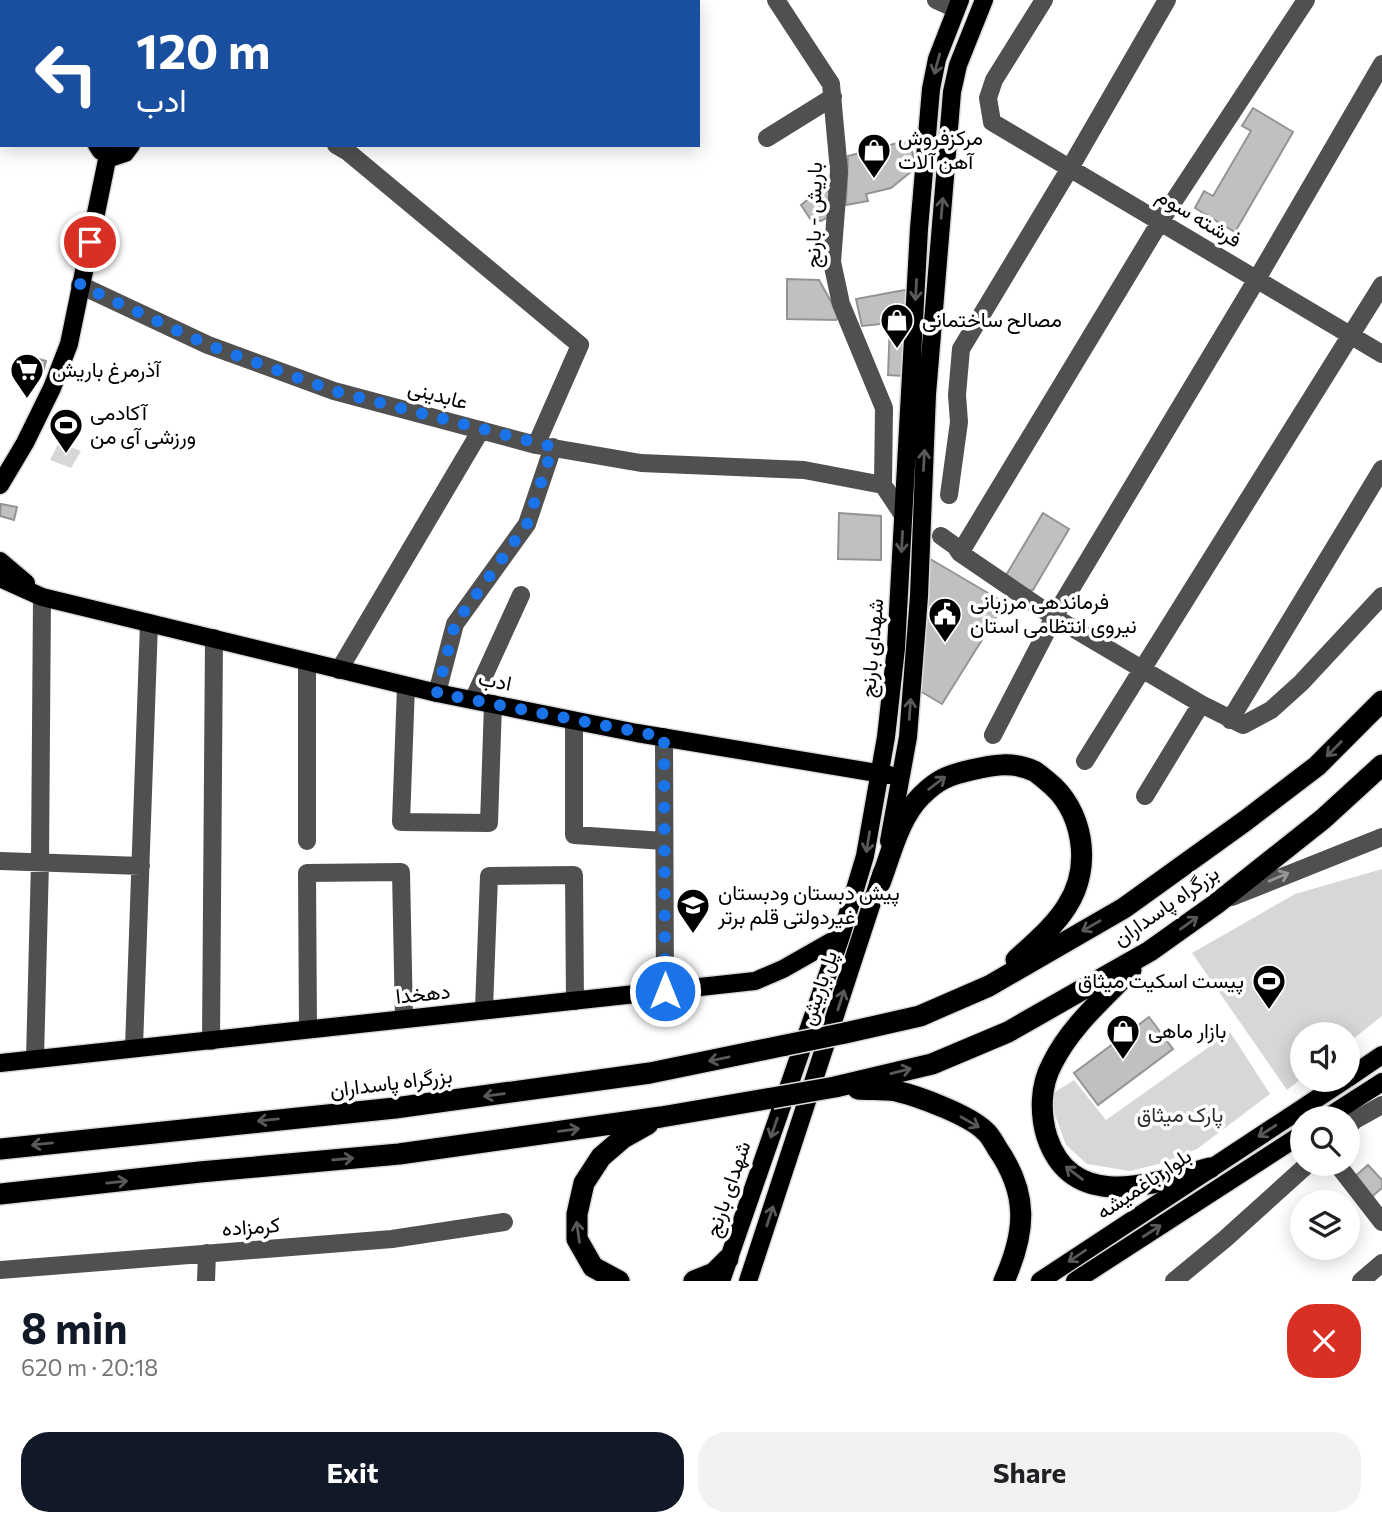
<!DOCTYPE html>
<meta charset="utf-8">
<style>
:root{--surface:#fff;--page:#f2f2f2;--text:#202124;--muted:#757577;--accent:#111827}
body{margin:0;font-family:Commissioner,Vazirmatn,sans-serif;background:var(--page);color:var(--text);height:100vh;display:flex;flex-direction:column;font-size:26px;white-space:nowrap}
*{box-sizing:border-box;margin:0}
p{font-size:23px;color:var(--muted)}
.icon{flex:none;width:38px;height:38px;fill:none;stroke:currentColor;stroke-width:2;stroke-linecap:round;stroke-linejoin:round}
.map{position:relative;height:1281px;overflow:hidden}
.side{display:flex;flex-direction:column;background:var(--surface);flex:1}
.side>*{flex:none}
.banner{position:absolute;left:0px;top:0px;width:700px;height:147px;box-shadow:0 4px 18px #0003;background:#1a4fa0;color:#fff;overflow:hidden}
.controls{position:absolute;left:1290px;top:1022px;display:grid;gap:14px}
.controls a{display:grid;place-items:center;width:70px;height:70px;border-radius:50%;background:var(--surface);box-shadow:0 4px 18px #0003;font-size:35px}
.pin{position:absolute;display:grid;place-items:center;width:60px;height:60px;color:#fff;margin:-30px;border:4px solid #fff;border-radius:50%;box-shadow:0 2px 7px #0007}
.me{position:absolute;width:77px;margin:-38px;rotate:0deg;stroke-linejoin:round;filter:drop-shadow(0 0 5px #0008)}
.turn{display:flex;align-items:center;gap:24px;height:147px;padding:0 21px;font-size:32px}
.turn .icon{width:91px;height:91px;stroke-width:2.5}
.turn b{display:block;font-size:49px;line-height:60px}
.round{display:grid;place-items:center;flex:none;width:74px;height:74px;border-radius:28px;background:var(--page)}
.summary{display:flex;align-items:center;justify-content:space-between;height:119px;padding:0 21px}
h1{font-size:42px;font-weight:700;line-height:52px;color:var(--accent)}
.button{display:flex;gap:14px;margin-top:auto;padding:14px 21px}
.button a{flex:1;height:80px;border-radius:28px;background:var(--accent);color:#fff;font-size:28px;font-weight:700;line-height:80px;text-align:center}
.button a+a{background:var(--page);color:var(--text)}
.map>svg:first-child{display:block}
.green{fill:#d7d7d7}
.building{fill:#c0c0c0;stroke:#949494;stroke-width:2}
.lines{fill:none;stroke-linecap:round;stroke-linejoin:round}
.major-casing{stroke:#dbdbdb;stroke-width:21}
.highway-casing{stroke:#dbdbdb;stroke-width:24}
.minor{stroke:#505050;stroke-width:18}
.major{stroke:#000;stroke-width:18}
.highway{stroke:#000;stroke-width:21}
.highway-bridge-casing{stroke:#dbdbdb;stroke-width:24;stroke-linecap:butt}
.highway-bridge{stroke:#000;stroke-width:21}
.oneway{stroke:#595959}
.oneway2{stroke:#969696}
.route{stroke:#1a73e8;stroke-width:12;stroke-dasharray:0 21.6}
.labels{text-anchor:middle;stroke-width:7;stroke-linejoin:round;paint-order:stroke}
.poi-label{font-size:21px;fill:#000;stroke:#fff;text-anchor:start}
.street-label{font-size:21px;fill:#000;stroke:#fff}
.park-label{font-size:21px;fill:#2e2e2e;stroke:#fff}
</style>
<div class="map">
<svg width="1382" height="1281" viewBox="0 0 1382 1281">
<rect width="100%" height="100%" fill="#fff"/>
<path class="green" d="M59,442L81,451L71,468L50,460Z
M1382,869V1016L1348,1043V1034H1302V1078L1287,1090L1192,953L1295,894Z
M1230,1032L1270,1094L1197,1149L1159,1164L1130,1171L1087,1164L1066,1145L1052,1107V1094L1074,1080L1106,1120Z"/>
<path class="building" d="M1253,108L1293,132L1235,232L1195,208L1204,191L1213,196L1251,131L1242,126Z
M909,140L915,162L912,171L891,188L866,194L868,201L846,205L848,156Z
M821,189L832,193L828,217L821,221L811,220L801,205Z
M787,279L819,280L839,316L836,320L787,319Z
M910,289L903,376L888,375L890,323L862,326L856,299Z
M31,357L46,361L42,375L27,371Z
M1,504L17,507L14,520L0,516Z
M839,513L881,516V560L838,559Z
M1043,513L1069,529L1033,590H1026L1005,577Z
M920,553L1005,603L942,704L910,685Z
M1149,1017L1173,1049L1098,1105L1074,1073Z
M1368,1165L1382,1180V1188L1369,1199L1352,1179Z"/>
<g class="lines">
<defs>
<path id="major" d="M136,2V0
M0,111H2
M97,145L101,151L113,157L125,153L131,145
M0,485L25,443L52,388L69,344L108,155
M0,561L26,583
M0,578L42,597L437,693L637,733L889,775
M889,841L908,737L919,596L927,394L952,92L958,65L984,0
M0,1063L755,981L783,969L841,936
M1348,1078L1382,1055
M1326,1118L1382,1082
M721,1281L841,936L865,856L886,737L896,648L919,229L931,89L937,59L960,0
M748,1281L882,872
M1040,1281L1345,1080
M1075,1281L1302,1134"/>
<path id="highway" d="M880,883C891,854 899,818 921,796C938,779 949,775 971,770C992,765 1013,761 1034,771C1038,773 1043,778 1047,781C1083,809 1093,866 1067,906C1054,927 1034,943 1016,960
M1131,970C1102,1000 1070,1027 1052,1064C1040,1086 1040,1114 1047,1137C1073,1214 1154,1183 1210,1168
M845,1033L920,1016L989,986L1124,908L1245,821L1317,766L1382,701
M835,1087L932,1064L1008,1032L1150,951L1216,904L1323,819L1382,765
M858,1089C870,1090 884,1089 896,1091C918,1096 969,1115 985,1131C990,1135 994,1143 997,1148C1029,1194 1026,1232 1004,1281
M0,1149L395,1108L650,1073L786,1045
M0,1194L200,1172L399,1154L661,1117L772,1098
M619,1281L593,1267L577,1239V1214L584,1183L601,1157L623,1138L648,1124
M694,1281L714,1273L728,1259"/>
</defs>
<use href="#major" class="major-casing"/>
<use href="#highway" class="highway-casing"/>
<path class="minor" d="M776,0L831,84L839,171L832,262L841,304L884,408L883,485L903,515
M936,0L956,9
M1044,0L994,80L988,98L992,122L1382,354
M0,2H2
M300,2L302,0
M517,2L519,0
M671,2L673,0
M767,138L833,97
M336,145L348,152L580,345L536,445
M80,285L208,345L334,391L536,445L641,463L804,470L883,485
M949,495L959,422L957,395L961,349L1070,168L1167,0
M941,536L955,546L960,553L1054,617L1201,704L1243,725L1271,710L1301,683L1382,596
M960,553L1160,222L1306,0
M307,662V841
M339,670L481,430
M406,686L401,822L489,823L493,704
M437,693L455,624L527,524L553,447
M473,700L521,595
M1230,720L1382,469
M574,721V835L664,841
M993,735L1054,617L1257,279L1382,64
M664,737L665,991
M1085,761L1382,285
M1145,796L1201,704
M0,861L141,866
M1232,897L1382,837
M484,1009L489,876L574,875L575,1001
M308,1029L307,873L401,872L404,1019
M211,1041L214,638
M134,1047L149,623
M35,1059L40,862L42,597
M1348,1127L1355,1120L1382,1105
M1337,1164L1382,1222
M0,1270L392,1239L504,1222
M206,1281L207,1253
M1174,1281L1225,1239L1308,1164
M1361,1281L1382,1263"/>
<use href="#major" class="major"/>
<use href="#highway" class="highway"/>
<defs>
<path id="highway-bridge" d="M786,1045L845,1033
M772,1098L835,1087"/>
</defs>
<use href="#highway-bridge" class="highway-bridge-casing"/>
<use href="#highway-bridge" class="highway-bridge"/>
</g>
<defs><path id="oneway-shaft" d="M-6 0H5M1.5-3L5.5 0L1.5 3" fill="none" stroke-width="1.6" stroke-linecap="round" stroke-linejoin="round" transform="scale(1.75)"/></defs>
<g class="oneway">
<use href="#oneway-shaft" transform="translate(937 64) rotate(105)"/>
<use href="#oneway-shaft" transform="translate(942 208) rotate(-85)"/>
<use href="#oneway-shaft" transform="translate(916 290) rotate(93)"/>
<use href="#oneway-shaft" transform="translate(924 460) rotate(-87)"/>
<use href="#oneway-shaft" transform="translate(902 542) rotate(93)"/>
<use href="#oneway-shaft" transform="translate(910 709) rotate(-86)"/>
<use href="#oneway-shaft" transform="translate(1334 749) rotate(135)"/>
<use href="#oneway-shaft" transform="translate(937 783) rotate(-37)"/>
<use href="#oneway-shaft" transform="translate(868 842) rotate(99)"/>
<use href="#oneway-shaft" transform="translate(1189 923) rotate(-36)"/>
<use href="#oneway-shaft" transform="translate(1091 926) rotate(150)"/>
<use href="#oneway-shaft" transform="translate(841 1000) rotate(-72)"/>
<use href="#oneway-shaft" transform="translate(719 1059) rotate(168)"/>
<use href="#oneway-shaft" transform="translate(901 1071) rotate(-14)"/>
<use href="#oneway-shaft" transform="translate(494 1095) rotate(172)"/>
<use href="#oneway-shaft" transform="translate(268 1120) rotate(174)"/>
<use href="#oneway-shaft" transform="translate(970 1122) rotate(30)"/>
<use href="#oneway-shaft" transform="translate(774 1128) rotate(109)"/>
<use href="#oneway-shaft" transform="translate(569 1130) rotate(-8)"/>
<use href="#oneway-shaft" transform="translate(1267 1131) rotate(147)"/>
<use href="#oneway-shaft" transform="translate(42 1144) rotate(174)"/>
<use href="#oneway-shaft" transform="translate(343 1159) rotate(-5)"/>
<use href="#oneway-shaft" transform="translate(1074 1173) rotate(-143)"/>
<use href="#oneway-shaft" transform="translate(117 1182) rotate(-6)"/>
<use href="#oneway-shaft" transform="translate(770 1216) rotate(-72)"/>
<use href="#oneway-shaft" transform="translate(1152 1231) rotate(-33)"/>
<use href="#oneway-shaft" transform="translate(578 1232) rotate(-98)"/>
<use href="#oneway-shaft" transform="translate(1077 1256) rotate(146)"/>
</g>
<use class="oneway2" href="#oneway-shaft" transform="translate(1279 877) rotate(-23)"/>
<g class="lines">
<path class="route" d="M90,242L80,285L208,345L334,391L553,447L527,524L455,624L437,693L664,737L665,991"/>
</g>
<defs>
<symbol id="shop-pin" viewBox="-11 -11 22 30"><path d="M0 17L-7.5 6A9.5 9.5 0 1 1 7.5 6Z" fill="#000" stroke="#fff"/><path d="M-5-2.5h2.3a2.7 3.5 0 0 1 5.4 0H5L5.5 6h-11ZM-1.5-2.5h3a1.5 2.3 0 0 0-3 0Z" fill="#fff"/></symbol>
<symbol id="supermarket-pin" viewBox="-11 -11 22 30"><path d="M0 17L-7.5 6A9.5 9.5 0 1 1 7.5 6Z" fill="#000" stroke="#fff"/><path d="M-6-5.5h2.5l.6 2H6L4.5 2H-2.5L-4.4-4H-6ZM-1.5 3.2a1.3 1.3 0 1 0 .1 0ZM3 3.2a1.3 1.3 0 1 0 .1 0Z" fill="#fff"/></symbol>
<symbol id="stadium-pin" viewBox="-11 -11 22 30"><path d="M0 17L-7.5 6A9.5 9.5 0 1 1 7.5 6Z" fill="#000" stroke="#fff"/><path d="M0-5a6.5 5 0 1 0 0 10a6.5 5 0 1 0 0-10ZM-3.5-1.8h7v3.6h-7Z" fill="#fff"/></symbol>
<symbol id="civic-pin" viewBox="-11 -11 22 30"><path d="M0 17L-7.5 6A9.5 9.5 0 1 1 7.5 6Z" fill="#000" stroke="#fff"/><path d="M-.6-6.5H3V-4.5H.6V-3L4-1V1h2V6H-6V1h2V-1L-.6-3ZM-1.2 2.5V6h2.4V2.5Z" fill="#fff"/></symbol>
<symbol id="school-pin" viewBox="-11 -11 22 30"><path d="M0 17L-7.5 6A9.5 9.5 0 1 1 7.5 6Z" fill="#000" stroke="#fff"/><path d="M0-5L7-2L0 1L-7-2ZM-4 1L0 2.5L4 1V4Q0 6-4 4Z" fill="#fff"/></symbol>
</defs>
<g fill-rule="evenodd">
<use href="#shop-pin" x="855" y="131" width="38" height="52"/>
<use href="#shop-pin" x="878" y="301" width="38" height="52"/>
<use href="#supermarket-pin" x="8" y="351" width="38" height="52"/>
<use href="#stadium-pin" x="47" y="406" width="38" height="52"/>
<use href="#civic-pin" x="926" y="595" width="38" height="52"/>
<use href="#school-pin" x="674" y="886" width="38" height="52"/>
<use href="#stadium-pin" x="1250" y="962" width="38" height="52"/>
<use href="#shop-pin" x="1104" y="1012" width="38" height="52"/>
</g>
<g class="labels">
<g class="poi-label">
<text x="898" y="145">مرکزفروش<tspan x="898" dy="24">آهن آلات</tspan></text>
<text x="922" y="327">مصالح ساختمانی</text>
<text x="52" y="377">آذرمرغ باریش</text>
<text x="90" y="420">آکادمی<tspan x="90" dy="24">ورزشی آی من</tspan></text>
<text x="970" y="609">فرماندهی مرزبانی<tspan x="970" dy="24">نیروی انتظامی استان</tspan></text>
<text x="718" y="900">پیش دبستان ودبستان<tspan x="718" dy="24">غیردولتی قلم برتر</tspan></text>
<text x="1244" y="988" text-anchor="end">پیست اسکیت میثاق</text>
<text x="1148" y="1038">بازار ماهی</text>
</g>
<g class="street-label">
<text transform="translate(814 215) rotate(-89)" y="7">باریش - بارنج</text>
<text transform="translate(1199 218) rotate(31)" y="7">فرشته سوم</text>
<text transform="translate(438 395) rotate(15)" y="7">عابدینی</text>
<text transform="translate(872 648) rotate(-85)" y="7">شهدای بارنج</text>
<text transform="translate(495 681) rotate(11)" y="7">ادب</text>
<text transform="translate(1166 906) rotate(-35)" y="7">بزرگراه پاسداران</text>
<text transform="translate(819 988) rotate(-72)" y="7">پل باریش</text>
<text transform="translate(423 994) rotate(-6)" y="7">دهخدا</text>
<text transform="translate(391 1083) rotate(-7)" y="7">بزرگراه پاسداران</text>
<text transform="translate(1144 1184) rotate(-34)" y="7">بلوار باغمیشه</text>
<text transform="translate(728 1189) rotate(-71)" y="7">شهدای بارنج</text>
<text transform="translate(251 1227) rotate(-4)" y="7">کرمزاده</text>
</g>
<g class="park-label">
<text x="1180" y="1122">پارک میثاق</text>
</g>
</g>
</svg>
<div class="controls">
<a><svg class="icon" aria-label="sound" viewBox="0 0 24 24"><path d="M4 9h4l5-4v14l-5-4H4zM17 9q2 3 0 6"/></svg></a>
<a><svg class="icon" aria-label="search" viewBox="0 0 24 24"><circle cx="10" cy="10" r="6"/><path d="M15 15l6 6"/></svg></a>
<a><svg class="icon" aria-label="layers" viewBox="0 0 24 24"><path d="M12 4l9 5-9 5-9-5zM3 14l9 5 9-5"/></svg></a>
</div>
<div class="pin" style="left:90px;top:242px;background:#d93025"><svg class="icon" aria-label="arrive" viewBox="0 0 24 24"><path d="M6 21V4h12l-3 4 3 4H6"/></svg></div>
<svg class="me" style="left:665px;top:991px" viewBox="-20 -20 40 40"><circle r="17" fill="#1a73e8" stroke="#fff" stroke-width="3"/><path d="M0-11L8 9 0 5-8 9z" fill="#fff"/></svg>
<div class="banner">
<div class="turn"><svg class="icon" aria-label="left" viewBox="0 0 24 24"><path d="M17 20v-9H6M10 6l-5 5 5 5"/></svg><div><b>120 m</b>ادب</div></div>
</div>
</div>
<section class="side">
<div class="summary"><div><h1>8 min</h1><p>620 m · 20:18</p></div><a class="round" style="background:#d93025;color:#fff"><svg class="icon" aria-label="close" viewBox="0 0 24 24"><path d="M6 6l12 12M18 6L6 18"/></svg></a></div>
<div class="button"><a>Exit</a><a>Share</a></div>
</section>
